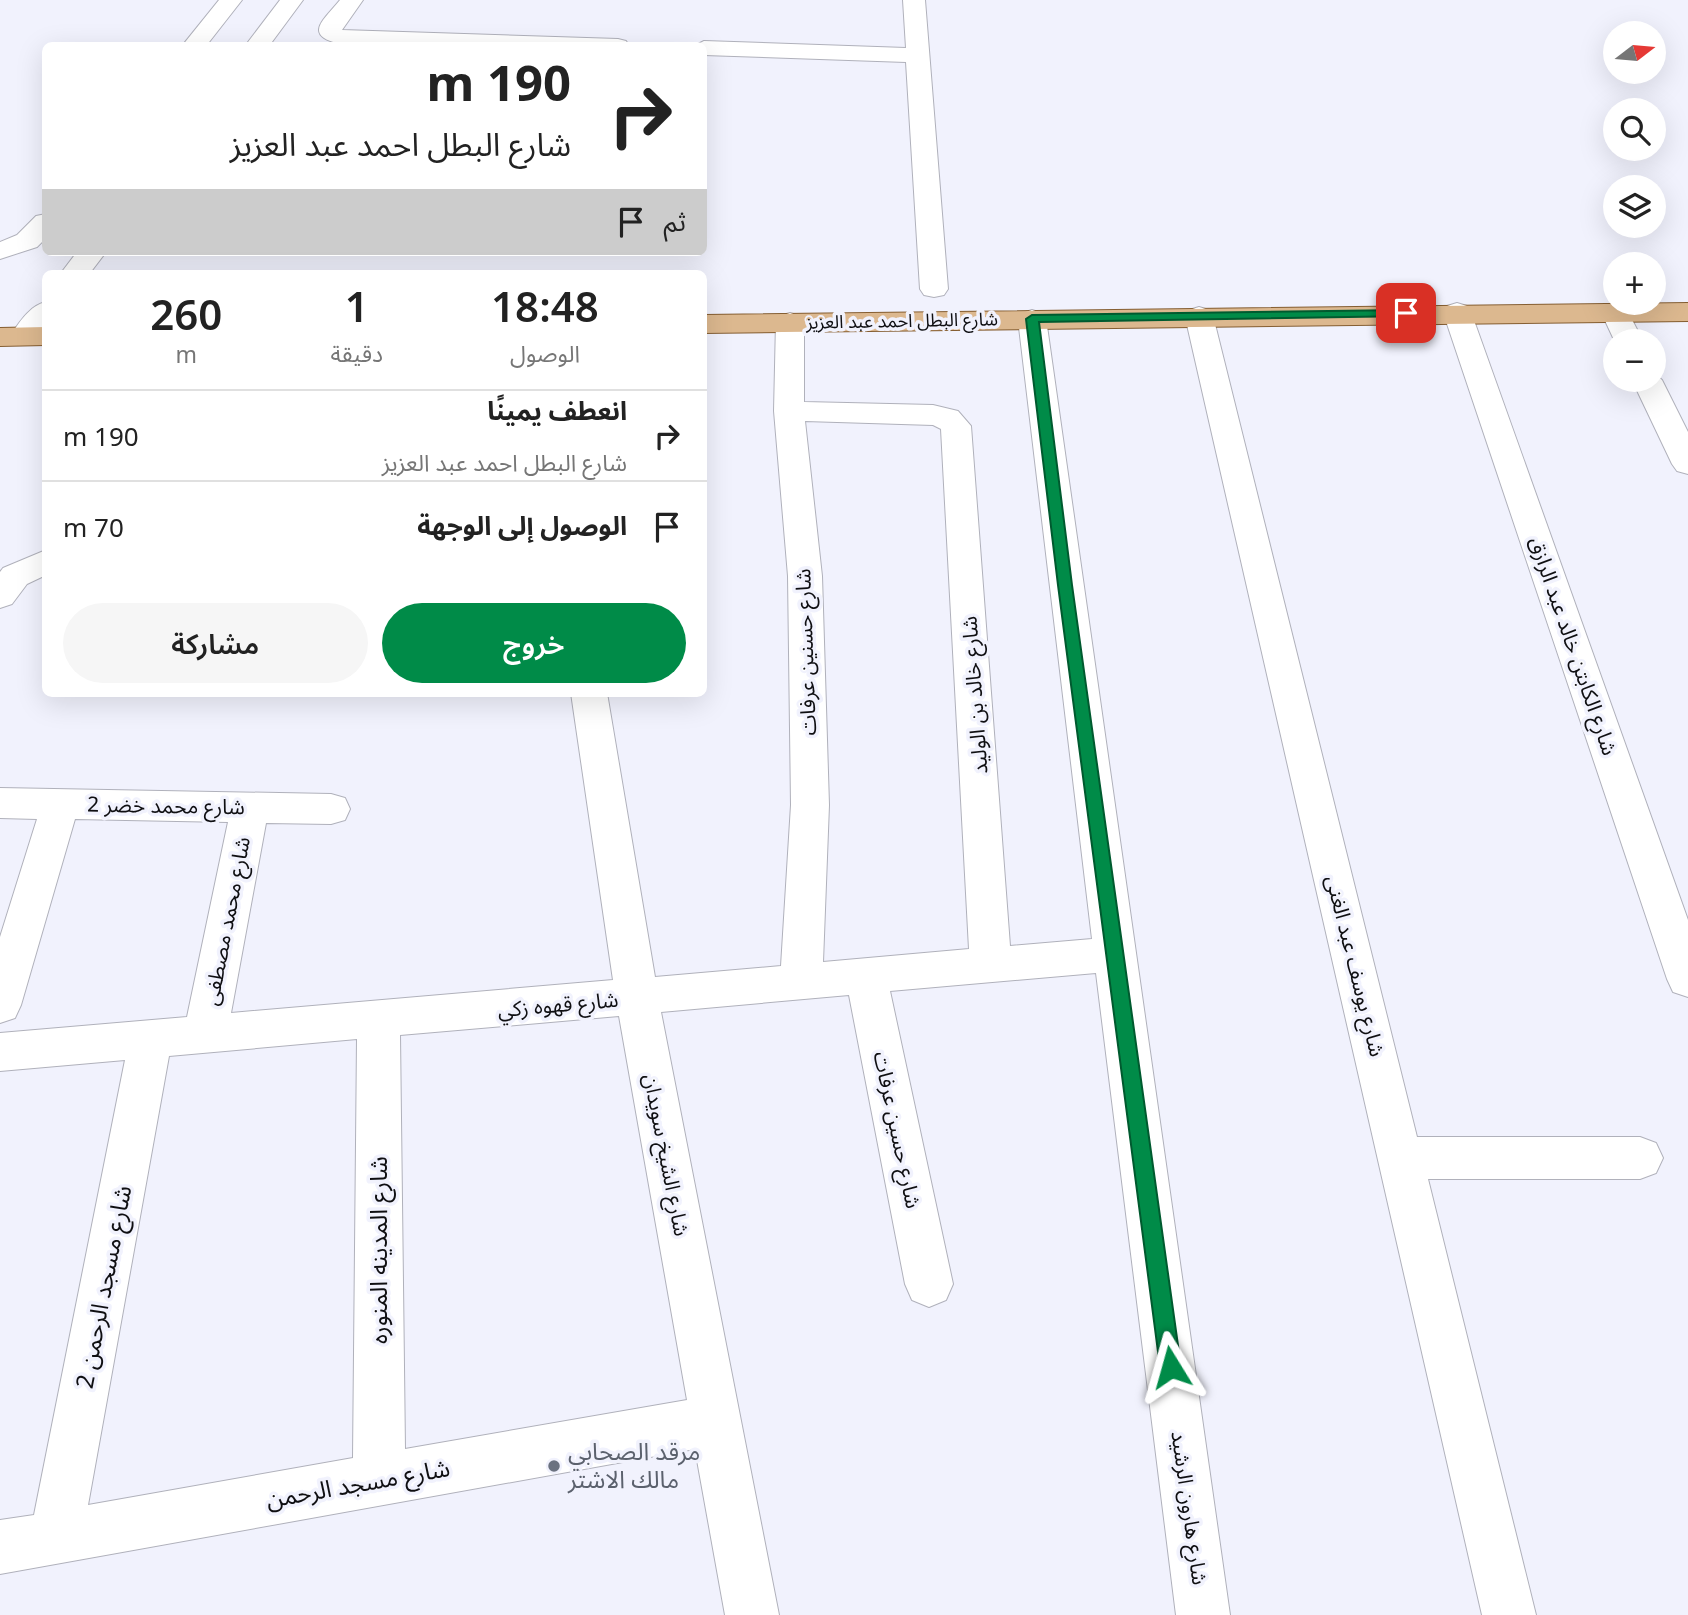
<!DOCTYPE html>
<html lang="ar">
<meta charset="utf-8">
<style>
:root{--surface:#fff;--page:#f6f6f6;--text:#222;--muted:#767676;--line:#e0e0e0;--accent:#008b48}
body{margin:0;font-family:"Noto Sans","Noto Sans Arabic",sans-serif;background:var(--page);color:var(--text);direction:rtl;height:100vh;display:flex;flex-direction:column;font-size:26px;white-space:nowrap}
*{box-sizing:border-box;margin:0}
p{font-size:23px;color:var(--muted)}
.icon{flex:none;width:38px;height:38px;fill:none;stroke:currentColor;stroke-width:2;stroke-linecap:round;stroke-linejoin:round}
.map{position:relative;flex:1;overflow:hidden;direction:ltr}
.panel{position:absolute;left:42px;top:270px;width:665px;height:427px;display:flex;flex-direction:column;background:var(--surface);border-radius:10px;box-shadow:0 7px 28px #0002;direction:rtl}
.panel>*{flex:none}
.top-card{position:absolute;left:42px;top:42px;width:665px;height:214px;border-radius:10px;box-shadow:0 7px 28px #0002;direction:rtl;background:#fff;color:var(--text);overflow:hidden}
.needle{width:46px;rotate:74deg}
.buttons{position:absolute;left:1603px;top:21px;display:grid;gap:14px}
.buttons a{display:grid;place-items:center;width:63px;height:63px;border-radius:50%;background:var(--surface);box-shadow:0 7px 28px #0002;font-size:35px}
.pin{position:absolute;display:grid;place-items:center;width:60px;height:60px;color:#fff;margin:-30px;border-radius:14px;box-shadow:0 4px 10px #0006}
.me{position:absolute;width:77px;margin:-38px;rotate:352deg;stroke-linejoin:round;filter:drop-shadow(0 0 5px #0008)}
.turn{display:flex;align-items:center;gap:24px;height:147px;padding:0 21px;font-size:32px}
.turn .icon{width:91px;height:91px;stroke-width:2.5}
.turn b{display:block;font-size:49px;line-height:60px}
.then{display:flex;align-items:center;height:66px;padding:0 21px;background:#0003;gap:14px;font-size:26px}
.eta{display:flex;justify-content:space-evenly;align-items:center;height:119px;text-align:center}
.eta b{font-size:42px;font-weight:600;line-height:49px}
.cta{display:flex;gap:14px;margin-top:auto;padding:14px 21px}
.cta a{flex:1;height:80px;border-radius:42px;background:var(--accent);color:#fff;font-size:28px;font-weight:600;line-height:80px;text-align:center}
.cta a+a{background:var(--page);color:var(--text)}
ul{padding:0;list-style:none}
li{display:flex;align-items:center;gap:21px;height:91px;padding:0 21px;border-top:2px solid var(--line)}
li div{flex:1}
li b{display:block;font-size:26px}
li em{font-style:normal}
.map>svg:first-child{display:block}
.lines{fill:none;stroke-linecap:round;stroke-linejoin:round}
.minor-casing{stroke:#b0b1bb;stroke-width:2}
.major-casing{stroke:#855e32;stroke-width:2}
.minor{fill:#fff;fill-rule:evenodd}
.major{fill:#dcb88f;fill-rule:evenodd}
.route{fill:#008b48;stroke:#005a2f;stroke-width:2}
.worship-dot{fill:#6b7280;stroke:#f1f2fd;stroke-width:2.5}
.labels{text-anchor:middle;stroke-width:7;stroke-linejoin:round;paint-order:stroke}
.far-street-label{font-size:18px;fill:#0f0f12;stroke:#f1f2fd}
.street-label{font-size:21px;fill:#0f0f12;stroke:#f1f2fd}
.near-street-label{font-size:24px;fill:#0f0f12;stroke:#f1f2fd}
.near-worship-label{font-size:24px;fill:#5b616d;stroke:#f1f2fd;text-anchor:start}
</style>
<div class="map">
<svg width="1688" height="1615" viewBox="0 0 1688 1615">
<rect width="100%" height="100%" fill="#f1f2fd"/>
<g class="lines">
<defs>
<path id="minor" d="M219,0H242L206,46H182Z
M280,0H303L269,46H245Z
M340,0H363L342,30L618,39L626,41L629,46L340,44C302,35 324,20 340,0Z
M903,0H925L948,289L944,295L934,297L924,295L920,289L906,62L704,55V46H694L704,41L906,48Z
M46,214V238L37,247L0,259V242L17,235L36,216Z
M77,252H106L90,273H61Z
M46,302C46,325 47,350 15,342L10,336C19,323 30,305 46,302Z
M1457,303L1467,306L1471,312L1688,920V997L1673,992L1667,979L1443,312L1447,306Z
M1615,303L1625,306L1643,341L1615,342L1601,312L1605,306Z
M1199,307L1209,310L1213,316L1417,1137H1640L1656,1143L1663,1158L1656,1173L1640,1179H1428L1536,1615H1482L1185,316L1189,310Z
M1032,310L1042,313L1046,319L1230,1615H1176L1096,973L890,991L953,1284L946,1300L929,1307L912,1300L905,1284L849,995L661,1012L779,1615H725L695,1449L0,1574V1520L34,1515L125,1060L0,1071V1033L187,1017L228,822L75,819L21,1005L15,1018L0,1023V937L37,819L0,818V788L331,794L345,798L350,809L345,820L331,824L266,823L231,1013L613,980L571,693H607L655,977L781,966L791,805L788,576L774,411L776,322L780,316L790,313L800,316L804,322V402L933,405L958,411L971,426L1010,946L1092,939L1018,319L1022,313ZM805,421L933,425L941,429L969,949L823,962L829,805L822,576ZM619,1016L687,1400L405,1449L400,1035ZM357,1039L353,1458L88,1505L169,1056Z
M1654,373L1662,380L1688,432V474L1677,471L1672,464L1632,380H1654Z
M46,550V575L27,584L12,604L0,608V572L3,568Z"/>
<path id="major" d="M1688,303V321L704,333V315Z
M46,327V345L0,346V328Z"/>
</defs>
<use href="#minor" class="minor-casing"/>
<use href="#major" class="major-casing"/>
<use href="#minor" class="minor"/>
<use href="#major" class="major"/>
</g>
<path class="route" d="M1406,310L1412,313L1410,316L1039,322L1072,585L1181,1367L1178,1375L1171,1378L1163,1375L1160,1367L1058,585L1026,319L1032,315Z"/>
<circle class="worship-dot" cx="554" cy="1466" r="7"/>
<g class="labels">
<g class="far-street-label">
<text transform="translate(902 321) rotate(-1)" y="6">شارع البطل احمد عبد العزيز</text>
</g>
<g class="street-label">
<text transform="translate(1573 646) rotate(71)" y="7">شارع الكابتن خالد عبد الرازق</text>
<text transform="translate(806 652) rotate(-92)" y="7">شارع حسنين عرفات</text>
<text transform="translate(975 695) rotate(-94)" y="7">شارع خالد بن الوليد</text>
<text transform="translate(166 806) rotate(1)" y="7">شارع محمد خضر 2</text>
<text transform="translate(227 921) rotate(-79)" y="7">شارع محمد مصطفى</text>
<text transform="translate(1355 966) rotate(76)" y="7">شارع يوسف عبد الغنى</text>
<text transform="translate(558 1005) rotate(-5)" y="7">شارع قهوه زكي</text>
<text transform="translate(897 1130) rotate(78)" y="7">شارع حسين عرفات</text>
<text transform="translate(666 1155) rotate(79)" y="7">شارع الشيخ سويدان</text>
<text transform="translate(1189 1508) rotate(82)" y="7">شارع هارون الرشيد</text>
</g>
<g class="near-street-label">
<text transform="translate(379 1250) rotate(-90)" y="8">شارع المدينه المنوره</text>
<text transform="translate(104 1287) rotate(-79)" y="8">شارع مسجد الرحمن 2</text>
<text transform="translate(358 1484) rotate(-10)" y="8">شارع مسجد الرحمن</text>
</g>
<g class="near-worship-label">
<text x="568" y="1460">مرقد الصحابي<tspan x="568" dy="28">مالك الاشتر</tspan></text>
</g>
</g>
</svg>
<div class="buttons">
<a><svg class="needle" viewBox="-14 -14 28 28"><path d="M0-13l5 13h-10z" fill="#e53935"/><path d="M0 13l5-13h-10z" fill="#767676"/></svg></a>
<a><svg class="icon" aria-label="search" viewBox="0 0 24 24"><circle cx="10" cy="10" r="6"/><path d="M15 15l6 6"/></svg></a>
<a><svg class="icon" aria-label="layers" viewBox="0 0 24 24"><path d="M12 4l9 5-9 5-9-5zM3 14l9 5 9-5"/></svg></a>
<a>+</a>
<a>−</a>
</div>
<div class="pin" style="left:1406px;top:313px;background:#d93025"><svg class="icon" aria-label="arrive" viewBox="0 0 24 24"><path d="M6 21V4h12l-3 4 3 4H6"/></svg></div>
<svg class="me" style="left:1171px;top:1367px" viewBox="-20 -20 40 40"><path d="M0-17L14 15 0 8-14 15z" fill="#008b48" stroke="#fff" stroke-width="4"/></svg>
<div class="top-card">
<div class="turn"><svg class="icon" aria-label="right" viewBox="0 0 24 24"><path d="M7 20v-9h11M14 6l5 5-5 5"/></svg><div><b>190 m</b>شارع البطل احمد عبد العزيز</div></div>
<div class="then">ثم<svg class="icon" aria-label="arrive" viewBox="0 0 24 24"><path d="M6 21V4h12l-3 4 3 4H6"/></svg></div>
</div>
<section class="panel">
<div class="eta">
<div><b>18:48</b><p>الوصول</p></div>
<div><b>1</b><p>دقيقة</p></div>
<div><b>260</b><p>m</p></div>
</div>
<ul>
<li><svg class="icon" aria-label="right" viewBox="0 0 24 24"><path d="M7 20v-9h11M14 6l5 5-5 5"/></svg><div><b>انعطف يمينًا</b><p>شارع البطل احمد عبد العزيز</p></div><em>190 m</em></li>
<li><svg class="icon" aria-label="arrive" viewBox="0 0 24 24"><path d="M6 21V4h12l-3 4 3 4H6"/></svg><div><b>الوصول إلى الوجهة</b></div><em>70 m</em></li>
</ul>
<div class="cta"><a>خروج</a><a>مشاركة</a></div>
</section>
</div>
